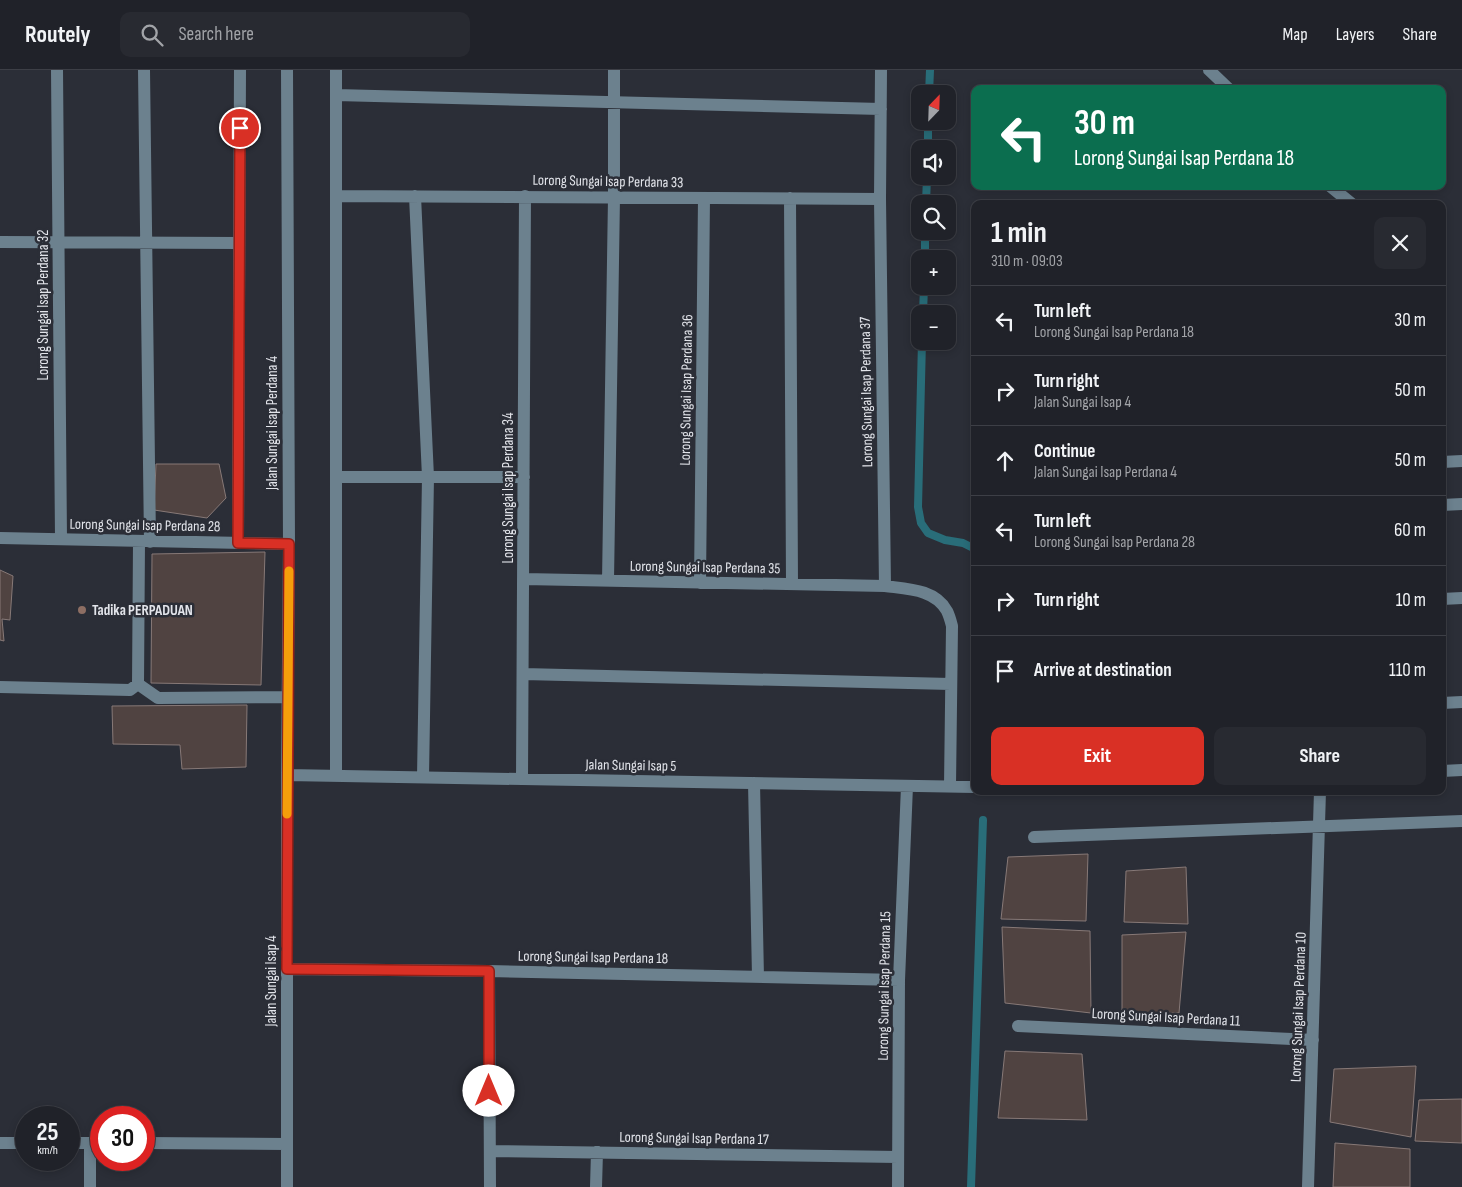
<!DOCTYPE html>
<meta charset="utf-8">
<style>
:root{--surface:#202229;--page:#282a31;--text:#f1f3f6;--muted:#a2a4a8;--line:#3d3f46;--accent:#d93025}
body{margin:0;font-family:"Sofia Sans Condensed",sans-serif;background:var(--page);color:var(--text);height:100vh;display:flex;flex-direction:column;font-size:19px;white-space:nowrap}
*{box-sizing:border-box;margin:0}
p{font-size:16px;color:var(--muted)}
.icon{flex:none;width:28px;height:28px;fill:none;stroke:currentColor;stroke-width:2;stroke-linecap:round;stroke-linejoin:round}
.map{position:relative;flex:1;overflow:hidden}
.drawer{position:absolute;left:971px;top:130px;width:475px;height:595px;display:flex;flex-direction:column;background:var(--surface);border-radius:10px;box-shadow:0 2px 8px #0003,0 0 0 1px var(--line)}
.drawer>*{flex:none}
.hud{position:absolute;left:971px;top:15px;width:475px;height:105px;border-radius:10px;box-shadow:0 2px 8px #0003,0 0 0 1px var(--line);background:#0b6e4f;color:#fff;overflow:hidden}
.needle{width:32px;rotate:23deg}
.buttons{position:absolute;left:911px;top:15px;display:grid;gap:10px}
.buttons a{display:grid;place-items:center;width:45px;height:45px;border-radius:10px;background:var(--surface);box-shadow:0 2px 8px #0003,0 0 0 1px var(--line);font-size:25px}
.speed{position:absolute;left:15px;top:1036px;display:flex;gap:10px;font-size:25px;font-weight:700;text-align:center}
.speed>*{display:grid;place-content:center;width:65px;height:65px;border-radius:50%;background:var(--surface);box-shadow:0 2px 8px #0003,0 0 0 1px var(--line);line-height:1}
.speed small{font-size:12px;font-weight:400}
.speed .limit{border:8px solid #d22;background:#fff;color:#111}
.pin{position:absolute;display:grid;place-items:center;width:42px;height:42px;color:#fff;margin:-21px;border:2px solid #fff;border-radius:50%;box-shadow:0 1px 5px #0007}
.me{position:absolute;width:55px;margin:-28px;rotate:0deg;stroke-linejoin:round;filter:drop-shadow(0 0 4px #0008)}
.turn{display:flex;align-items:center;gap:18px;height:105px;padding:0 20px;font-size:22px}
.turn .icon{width:65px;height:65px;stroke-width:2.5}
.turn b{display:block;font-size:35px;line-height:42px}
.round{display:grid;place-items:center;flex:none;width:52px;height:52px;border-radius:10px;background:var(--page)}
.summary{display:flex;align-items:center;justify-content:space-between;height:85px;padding:0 20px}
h1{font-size:30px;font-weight:700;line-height:38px}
.cta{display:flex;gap:10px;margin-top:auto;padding:10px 20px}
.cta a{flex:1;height:58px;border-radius:10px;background:var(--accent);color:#fff;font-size:20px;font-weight:700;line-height:58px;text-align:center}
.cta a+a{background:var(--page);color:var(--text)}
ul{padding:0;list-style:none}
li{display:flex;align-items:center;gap:15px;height:70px;padding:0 20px;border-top:1px solid var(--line)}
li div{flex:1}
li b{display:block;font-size:19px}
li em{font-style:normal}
header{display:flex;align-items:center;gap:30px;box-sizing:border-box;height:70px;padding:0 25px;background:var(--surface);border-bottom:1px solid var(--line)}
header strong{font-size:24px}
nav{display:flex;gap:28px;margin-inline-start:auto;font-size:18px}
.search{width:350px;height:45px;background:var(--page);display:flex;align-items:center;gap:12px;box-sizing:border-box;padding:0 18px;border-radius:10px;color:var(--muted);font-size:19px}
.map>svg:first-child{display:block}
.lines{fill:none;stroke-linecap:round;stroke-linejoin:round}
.stream{stroke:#296d79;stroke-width:8}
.building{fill:#504341;stroke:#877977}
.minor{stroke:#6c818e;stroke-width:12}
.route-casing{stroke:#8d1f18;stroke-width:12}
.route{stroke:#d93025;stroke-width:9}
.slow{stroke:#f59e0b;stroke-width:9}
.education-dot{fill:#8d6e63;stroke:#2b2e37;stroke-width:2}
.labels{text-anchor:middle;stroke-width:5;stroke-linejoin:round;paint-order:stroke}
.street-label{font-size:15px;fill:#e2e4ea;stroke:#2b2e37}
.poi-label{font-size:15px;font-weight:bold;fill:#e2e4ea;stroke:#2b2e37;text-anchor:start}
</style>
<header>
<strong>Routely</strong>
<div class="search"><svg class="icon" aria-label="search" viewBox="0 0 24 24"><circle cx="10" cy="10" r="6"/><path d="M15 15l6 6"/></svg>Search here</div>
<nav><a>Map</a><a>Layers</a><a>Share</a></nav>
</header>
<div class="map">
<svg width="1462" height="1117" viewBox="0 0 1462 1117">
<rect width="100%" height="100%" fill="#2b2e37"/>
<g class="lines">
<path class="stream" d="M929,24L930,0
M928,79V51
M926,134L927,106
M925,189V161
M923,244L924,216
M922,271L918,437L921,453L928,463L945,470L963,473L975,479
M971,1117L983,750"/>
</g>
<path class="building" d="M156,394H219L226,428L207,448L154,440Z
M265,482L261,615L151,613L152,484Z
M0,500L13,506L10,550L2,549L4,571L0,570Z
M247,635L246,697L182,699L180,675L113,674L112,636Z
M1088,784L1086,851L1001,849L1008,787Z
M1186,797L1188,854L1124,852L1126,801Z
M1002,857L1090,861L1091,943L1005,933Z
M1186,862L1179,943L1122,944V865Z
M1005,981L1082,984L1087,1050L998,1048Z
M1416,996L1411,1067L1330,1052L1334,999Z
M1462,1029V1073L1415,1071L1419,1030Z
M1335,1073L1410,1079V1117H1333Z"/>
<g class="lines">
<path class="minor" d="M57,0L61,469
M144,0L150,472
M881,0L880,129L885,516
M1209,0L1229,19
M336,25L881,39
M1330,116L1352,134
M336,126L880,129
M415,126L428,407L423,707
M790,128L792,514
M0,172L239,173
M1442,392L1462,391
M336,407H524
M1442,435L1462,434
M0,468L289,474
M238,473L240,0
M524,509L885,516C907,519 935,519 947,541C949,545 951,552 952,556L950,716
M608,511L614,127V0
M700,513L704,128
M1442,529L1462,528
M523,604L951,614
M138,614L158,628L288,627
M0,617L130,620L138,614L139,472
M1442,633L1462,632
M1442,701L1462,700
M287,705L975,717
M336,705V0
M522,709L525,126
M754,713L758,907
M1034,767L1462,751
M287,899L489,901L899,910
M489,901L490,1117
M1018,956L1313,970
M0,1073H26
M69,1073H101
M90,1073V1117
M144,1073L287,1074
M490,1081L898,1087
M287,1117V705L289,474L287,0
M596,1117L597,1082
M898,1117L899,910L907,716
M1308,1117L1320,721"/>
</g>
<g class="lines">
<defs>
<path id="route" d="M240,58L238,473L289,474L287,899L489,901V1021"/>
</defs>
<use href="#route" class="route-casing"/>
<use href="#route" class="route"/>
<path class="slow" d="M287,744L289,501"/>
</g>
<circle class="education-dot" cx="82" cy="540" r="5"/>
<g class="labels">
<g class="street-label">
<text transform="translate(608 111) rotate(1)" y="5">Lorong Sungai Isap Perdana 33</text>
<text transform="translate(43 235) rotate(-90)" y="5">Lorong Sungai Isap Perdana 32</text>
<text transform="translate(686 320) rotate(-89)" y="5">Lorong Sungai Isap Perdana 36</text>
<text transform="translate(866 322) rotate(-91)" y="5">Lorong Sungai Isap Perdana 37</text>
<text transform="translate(272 353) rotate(-90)" y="5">Jalan Sungai Isap Perdana 4</text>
<text transform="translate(508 418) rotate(-90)" y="5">Lorong Sungai Isap Perdana 34</text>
<text transform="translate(145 455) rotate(1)" y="5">Lorong Sungai Isap Perdana 28</text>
<text transform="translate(705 497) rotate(1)" y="5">Lorong Sungai Isap Perdana 35</text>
<text transform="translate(631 695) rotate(1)" y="5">Jalan Sungai Isap 5</text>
<text transform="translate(593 887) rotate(1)" y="5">Lorong Sungai Isap Perdana 18</text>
<text transform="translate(271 911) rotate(-90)" y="5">Jalan Sungai Isap 4</text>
<text transform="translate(884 916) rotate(-89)" y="5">Lorong Sungai Isap Perdana 15</text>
<text transform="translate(1298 937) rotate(-88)" y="5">Lorong Sungai Isap Perdana 10</text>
<text transform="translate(1166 947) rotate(3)" y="5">Lorong Sungai Isap Perdana 11</text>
<text transform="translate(694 1068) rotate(1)" y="5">Lorong Sungai Isap Perdana 17</text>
</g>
<g class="poi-label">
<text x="92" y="545">Tadika PERPADUAN</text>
</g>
</g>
</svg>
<div class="buttons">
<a><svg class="needle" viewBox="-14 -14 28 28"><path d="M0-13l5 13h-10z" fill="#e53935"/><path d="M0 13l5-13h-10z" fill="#a2a4a8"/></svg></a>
<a><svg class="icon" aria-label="sound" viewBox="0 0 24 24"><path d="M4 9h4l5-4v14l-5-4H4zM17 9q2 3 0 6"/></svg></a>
<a><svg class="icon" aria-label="search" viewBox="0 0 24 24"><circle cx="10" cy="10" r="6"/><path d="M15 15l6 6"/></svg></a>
<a>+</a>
<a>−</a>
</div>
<div class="speed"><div>25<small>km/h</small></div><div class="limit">30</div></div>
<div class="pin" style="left:240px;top:58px;background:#d93025"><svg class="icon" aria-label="arrive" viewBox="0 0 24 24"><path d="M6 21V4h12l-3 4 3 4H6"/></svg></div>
<svg class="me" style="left:489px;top:1021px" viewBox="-20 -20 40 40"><circle r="19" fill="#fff"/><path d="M0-13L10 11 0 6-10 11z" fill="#d93025"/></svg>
<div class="hud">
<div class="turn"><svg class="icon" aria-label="left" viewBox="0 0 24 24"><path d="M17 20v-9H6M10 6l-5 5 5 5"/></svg><div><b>30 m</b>Lorong Sungai Isap Perdana 18</div></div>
</div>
<section class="drawer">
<div class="summary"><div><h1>1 min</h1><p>310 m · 09:03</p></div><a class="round"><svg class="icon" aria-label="close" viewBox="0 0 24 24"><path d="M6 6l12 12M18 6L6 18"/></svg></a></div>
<ul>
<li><svg class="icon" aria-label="left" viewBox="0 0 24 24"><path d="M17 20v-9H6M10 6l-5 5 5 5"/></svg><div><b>Turn left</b><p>Lorong Sungai Isap Perdana 18</p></div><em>30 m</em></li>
<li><svg class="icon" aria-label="right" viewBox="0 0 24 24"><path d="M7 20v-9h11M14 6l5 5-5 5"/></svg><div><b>Turn right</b><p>Jalan Sungai Isap 4</p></div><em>50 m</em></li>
<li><svg class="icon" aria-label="ahead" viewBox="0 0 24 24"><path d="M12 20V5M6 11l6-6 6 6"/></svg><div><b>Continue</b><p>Jalan Sungai Isap Perdana 4</p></div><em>50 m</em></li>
<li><svg class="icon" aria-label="left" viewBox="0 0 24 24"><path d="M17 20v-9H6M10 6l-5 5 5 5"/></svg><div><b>Turn left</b><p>Lorong Sungai Isap Perdana 28</p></div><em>60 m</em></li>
<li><svg class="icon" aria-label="right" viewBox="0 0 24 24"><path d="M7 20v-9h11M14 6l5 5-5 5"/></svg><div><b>Turn right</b></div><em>10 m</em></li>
<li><svg class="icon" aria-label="arrive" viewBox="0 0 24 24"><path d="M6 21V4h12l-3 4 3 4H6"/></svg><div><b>Arrive at destination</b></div><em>110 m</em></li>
</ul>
<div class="cta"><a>Exit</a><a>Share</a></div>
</section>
</div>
